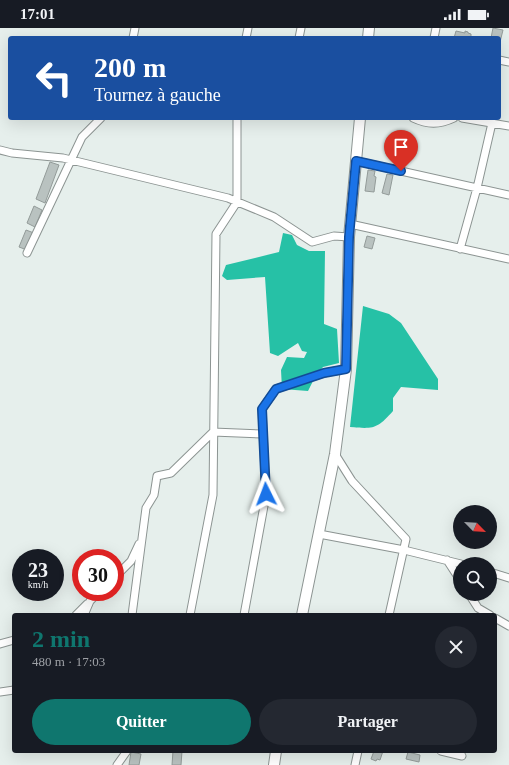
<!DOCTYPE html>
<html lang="fr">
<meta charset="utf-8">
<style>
:root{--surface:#171b24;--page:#242831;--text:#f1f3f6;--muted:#9ea1a6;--accent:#0f766e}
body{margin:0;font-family:Georgia,serif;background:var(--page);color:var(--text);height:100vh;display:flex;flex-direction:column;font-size:15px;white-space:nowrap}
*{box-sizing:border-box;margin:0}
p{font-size:13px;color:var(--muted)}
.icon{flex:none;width:22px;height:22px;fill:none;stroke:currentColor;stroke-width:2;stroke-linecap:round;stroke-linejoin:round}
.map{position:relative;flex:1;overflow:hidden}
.sheet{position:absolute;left:12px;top:585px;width:485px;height:140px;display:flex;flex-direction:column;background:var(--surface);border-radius:4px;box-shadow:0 4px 16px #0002}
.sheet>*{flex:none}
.banner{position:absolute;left:8px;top:8px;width:493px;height:84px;border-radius:4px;box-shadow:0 4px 16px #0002;background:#1a4fa0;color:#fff;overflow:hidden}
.needle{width:26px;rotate:114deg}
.fabs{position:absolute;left:453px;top:477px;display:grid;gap:8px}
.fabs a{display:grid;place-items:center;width:44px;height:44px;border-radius:50%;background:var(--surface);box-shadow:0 4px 16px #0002;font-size:20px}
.speed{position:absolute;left:12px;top:521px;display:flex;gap:8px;font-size:20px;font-weight:700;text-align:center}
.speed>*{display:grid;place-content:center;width:52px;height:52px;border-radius:50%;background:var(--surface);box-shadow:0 4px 16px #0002;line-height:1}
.speed small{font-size:10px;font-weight:400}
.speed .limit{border:6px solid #d22;background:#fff;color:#111}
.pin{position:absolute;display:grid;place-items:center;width:34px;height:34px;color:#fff;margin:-41px -17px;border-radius:50% 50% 50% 0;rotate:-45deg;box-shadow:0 0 4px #0007}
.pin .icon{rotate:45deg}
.me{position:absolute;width:44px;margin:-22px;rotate:357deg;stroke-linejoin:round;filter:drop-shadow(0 0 3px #0008)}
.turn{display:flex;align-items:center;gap:14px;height:84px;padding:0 20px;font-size:18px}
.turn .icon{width:52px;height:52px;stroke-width:2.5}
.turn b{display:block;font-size:28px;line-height:34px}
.round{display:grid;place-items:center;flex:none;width:42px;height:42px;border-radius:21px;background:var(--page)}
.overview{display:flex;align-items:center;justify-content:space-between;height:68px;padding:0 20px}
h1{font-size:24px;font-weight:800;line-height:30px;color:var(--accent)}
.action{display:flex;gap:8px;margin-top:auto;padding:8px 20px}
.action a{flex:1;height:46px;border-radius:24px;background:var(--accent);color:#fff;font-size:16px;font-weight:800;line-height:46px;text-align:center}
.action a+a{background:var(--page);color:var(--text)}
.status{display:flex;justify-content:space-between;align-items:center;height:28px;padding:0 20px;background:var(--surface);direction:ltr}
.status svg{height:11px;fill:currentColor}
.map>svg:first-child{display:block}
.forest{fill:#26c1a6}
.building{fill:#b9c2c0;stroke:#939b99}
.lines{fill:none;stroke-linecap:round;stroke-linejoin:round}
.street-casing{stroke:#8c9492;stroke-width:9}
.secondary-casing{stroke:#8c9492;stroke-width:12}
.street{stroke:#fff;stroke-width:7}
.secondary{stroke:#fff;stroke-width:10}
.route-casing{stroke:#114b97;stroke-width:10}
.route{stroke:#1a73e8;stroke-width:7}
</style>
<div class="status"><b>17:01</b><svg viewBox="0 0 49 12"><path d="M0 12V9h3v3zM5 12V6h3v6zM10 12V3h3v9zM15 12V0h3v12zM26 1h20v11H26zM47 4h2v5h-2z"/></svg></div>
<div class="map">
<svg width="509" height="737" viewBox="0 0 509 737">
<rect width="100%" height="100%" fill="#e6efec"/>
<path class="forest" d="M283,205L292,207L297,217L309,223H325L324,296L337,301L339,335L323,339L315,349L308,363L282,361L281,342L287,329L304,330L307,324L302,323L298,315L278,328L270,325L265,249L227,252L222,248L226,237L279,224Z
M363,278L389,286L401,295L438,351V362L401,359L393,370V383C377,401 374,401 350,399Z"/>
<path class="building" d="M493,0L503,2L499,18V10H491Z
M456,3L465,5V3L468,4V5L471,6V10H454Z
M50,134L59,137L45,175L36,171Z
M368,142L375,143L374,148L376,149L374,164L365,163Z
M387,146L393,147L389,167L382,165Z
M34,178L42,182L35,199L27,195Z
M26,202L34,205L27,222L19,219Z
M367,208L375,210L372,221L364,219Z
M173,723H182L181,737H172Z
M374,723H383L380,732L377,731L376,733L371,731Z
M131,724L141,726L139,737H129Z
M408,724L420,727L419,734L406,731Z"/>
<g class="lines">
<defs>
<path id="street" d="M133,10L135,0
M246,10L248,0
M299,10L301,0
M434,10L436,0
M499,32L509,34
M413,90C428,97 439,97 454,90
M462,90L509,98
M0,122L12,125L63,130L228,170L274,189L312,214L334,208L349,209
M356,133L509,167
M350,196L509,231
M460,221L477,160L492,95
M27,225L82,109L101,90
M335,426L352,453L406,511L389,587
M319,506L404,522L461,536
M447,532L460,552
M490,544L509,550
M115,549L131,533L139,516
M469,566L478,580L490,587
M76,587L87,576
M84,587L90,573L99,564
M132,587L146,480L154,467L157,448L171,445L213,404L263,406
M190,587L213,467L216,206L237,174V90
M244,587L266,467L262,381L276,361L324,345L346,341
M495,590L509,598
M0,616L14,612
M0,664L14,662
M441,723L462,728
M117,737L127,723
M355,737L358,723"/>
<path id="secondary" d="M368,10L369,0
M302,587L335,426L346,341L349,209L360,90
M274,737L276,723"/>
</defs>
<use href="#street" class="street-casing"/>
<use href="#secondary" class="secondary-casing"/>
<use href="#street" class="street"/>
<use href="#secondary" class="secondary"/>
</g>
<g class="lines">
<defs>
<path id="route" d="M266,466L262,381L276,361L324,345L346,341L349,209L356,133L401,143"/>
</defs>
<use href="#route" class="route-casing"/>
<use href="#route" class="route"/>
</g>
</svg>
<div class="fabs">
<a><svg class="needle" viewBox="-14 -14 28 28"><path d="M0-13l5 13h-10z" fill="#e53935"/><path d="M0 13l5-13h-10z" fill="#9ea1a6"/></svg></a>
<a><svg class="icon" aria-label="search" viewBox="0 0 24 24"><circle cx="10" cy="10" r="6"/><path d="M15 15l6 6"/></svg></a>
</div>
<div class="speed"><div>23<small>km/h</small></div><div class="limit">30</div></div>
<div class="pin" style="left:401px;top:143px;background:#d93025"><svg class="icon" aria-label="arrive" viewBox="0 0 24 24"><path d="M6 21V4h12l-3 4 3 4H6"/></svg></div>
<svg class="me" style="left:266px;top:466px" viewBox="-20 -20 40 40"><path d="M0-17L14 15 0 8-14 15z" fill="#1a73e8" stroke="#fff" stroke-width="4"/></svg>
<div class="banner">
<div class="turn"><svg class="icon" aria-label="left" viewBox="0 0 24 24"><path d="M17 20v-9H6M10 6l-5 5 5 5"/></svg><div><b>200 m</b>Tournez à gauche</div></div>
</div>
<section class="sheet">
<div class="overview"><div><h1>2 min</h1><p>480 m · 17:03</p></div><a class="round"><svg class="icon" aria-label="close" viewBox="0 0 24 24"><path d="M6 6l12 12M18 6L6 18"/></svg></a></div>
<div class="action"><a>Quitter</a><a>Partager</a></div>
</section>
</div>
